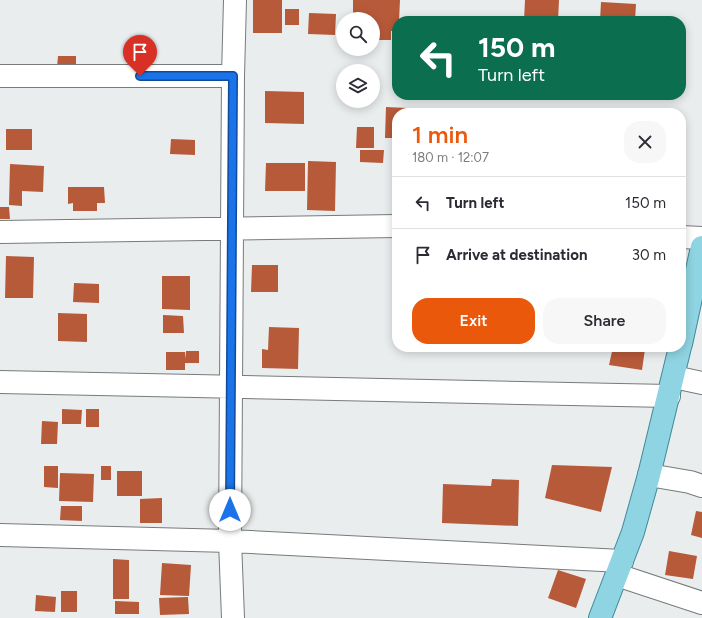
<!DOCTYPE html>
<meta charset="utf-8">
<style>
:root{--surface:#fff;--page:#f7f7f7;--text:#2b2b33;--muted:#7c7c81;--line:#e1e1e2;--accent:#ea580c}
body{margin:0;font-family:Figtree,sans-serif;background:var(--page);color:var(--text);height:100vh;display:flex;flex-direction:column;font-size:15px;white-space:nowrap}
*{box-sizing:border-box;margin:0}
p{font-size:13px;color:var(--muted)}
.icon{flex:none;width:22px;height:22px;fill:none;stroke:currentColor;stroke-width:2;stroke-linecap:round;stroke-linejoin:round}
.map{position:relative;flex:1;overflow:hidden}
.details{position:absolute;left:392px;top:108px;width:294px;height:244px;display:flex;flex-direction:column;background:var(--surface);border-radius:16px;box-shadow:0 2px 10px #0003}
.details>*{flex:none}
.banner{position:absolute;left:392px;top:16px;width:294px;height:84px;border-radius:16px;box-shadow:0 2px 10px #0003;background:#0b6e4f;color:#fff;overflow:hidden}
.buttons{position:absolute;left:336px;top:12px;display:grid;gap:8px}
.buttons a{display:grid;place-items:center;width:44px;height:44px;border-radius:50%;background:var(--surface);box-shadow:0 2px 10px #0003;font-size:20px}
.pin{position:absolute;display:grid;place-items:center;width:34px;height:34px;color:#fff;margin:-41px -17px;border-radius:50% 50% 50% 0;rotate:-45deg;box-shadow:0 0 4px #0007}
.pin .icon{rotate:45deg}
.me{position:absolute;width:44px;margin:-22px;rotate:0deg;stroke-linejoin:round;filter:drop-shadow(0 0 3px #0008)}
.turn{display:flex;align-items:center;gap:14px;height:84px;padding:0 20px;font-size:18px}
.turn .icon{width:52px;height:52px;stroke-width:2.5}
.turn b{display:block;font-size:28px;line-height:34px}
.round{display:grid;place-items:center;flex:none;width:42px;height:42px;border-radius:16px;background:var(--page)}
.overview{display:flex;align-items:center;justify-content:space-between;height:68px;padding:0 20px}
h1{font-size:24px;font-weight:600;line-height:30px;color:var(--accent)}
.button{display:flex;gap:8px;margin-top:auto;padding:8px 20px}
.button a{flex:1;height:46px;border-radius:16px;background:var(--accent);color:#fff;font-size:16px;font-weight:600;line-height:46px;text-align:center}
.button a+a{background:var(--page);color:var(--text)}
ul{padding:0;list-style:none}
li{display:flex;align-items:center;gap:12px;height:52px;padding:0 20px;border-top:1px solid var(--line)}
li div{flex:1}
li b{display:block;font-size:15px}
li em{font-style:normal}
.map>svg:first-child{display:block}
.building{fill:#b75a3a}
.lines{fill:none;stroke-linecap:round;stroke-linejoin:round}
.street-casing{stroke:#777b7c;stroke-width:24}
.primary-casing{stroke:#3f8a99;stroke-width:24}
.street{stroke:#fff;stroke-width:22}
.primary{stroke:#8fd4e2;stroke-width:22}
.route-casing{stroke:#114b97;stroke-width:10}
.route{stroke:#1a73e8;stroke-width:7}
</style>
<div class="map">
<svg width="702" height="618" viewBox="0 0 702 618">
<rect width="100%" height="100%" fill="#e9edee"/>
<path class="building" d="M253,0H282V33H253Z
M353,0H400L399,21H397V31H391V40H376V31H373V19H353Z
M525,0H559L558,21H524Z
M601,2L636,4L635,21H600Z
M285,9H299V25H285Z
M309,13L336,14L335,35L308,34Z
M58,56H76V67H57Z
M265,91L304,92V124L265,123Z
M526,95H554V98L526,96Z
M386,107L407,108V113H397V138H385Z
M357,127H374V148H356Z
M6,129H32V150H6Z
M171,139L195,140V155L170,154Z
M360,150H384L383,163L360,162Z
M308,161L336,162L335,211L307,210Z
M266,163H305V191H265Z
M10,164L44,166L43,192L22,191V206L9,205Z
M68,187H104L105,203H97V211H73V203L68,204Z
M0,207H9L10,219H0Z
M6,256L34,257L33,298H5Z
M252,265H278V292H251Z
M162,276H190V310L162,309Z
M74,283L99,284V303L73,302Z
M58,313L87,314V342L58,341Z
M163,315L183,316L184,333H163Z
M269,327L299,328L298,369L262,368V349L268,350Z
M402,347H428V350H402Z
M613,347H631L645,349L642,370L609,365Z
M186,351H199V363H185V370H166V352H185L186,359Z
M62,409L82,410L81,424H62Z
M86,409H99V427H86Z
M42,421L58,422L57,444H41Z
M552,465L612,467L601,512L545,498Z
M44,466H58V488L44,487Z
M101,466H111V480H101Z
M117,471H142V496H117Z
M60,473L94,474L93,502L59,501Z
M492,479L519,480L518,526L442,523L443,484L491,486Z
M162,498V523H140V499Z
M61,506H82V521L60,520Z
M696,511L702,512V538L691,535Z
M669,551L697,556L693,579L665,575Z
M113,559L129,560V599H113Z
M162,563L191,565L189,596L160,595Z
M558,570L586,579L576,608L548,598Z
M61,591H77V612H61Z
M36,595L56,597L55,612L35,611Z
M188,597L189,614L160,615L159,598Z
M115,601L139,602V614H115Z"/>
<g class="lines">
<defs>
<path id="street" d="M0,76H233
M0,232L397,226
M681,237L702,238
M674,377L702,383
M0,382L669,396
M649,475L690,482L702,486
M0,535L230,541L622,561
M617,575L702,603
M233,618L230,541L233,76L235,0"/>
<path id="primary" d="M681,344L702,247
M600,618L633,532L649,475L680,347"/>
</defs>
<use href="#street" class="street-casing"/>
<use href="#primary" class="primary-casing"/>
<use href="#street" class="street"/>
<use href="#primary" class="primary"/>
</g>
<g class="lines">
<defs>
<path id="route" d="M140,76H233L230,510"/>
</defs>
<use href="#route" class="route-casing"/>
<use href="#route" class="route"/>
</g>
</svg>
<div class="buttons">
<a><svg class="icon" aria-label="search" viewBox="0 0 24 24"><circle cx="10" cy="10" r="6"/><path d="M15 15l6 6"/></svg></a>
<a><svg class="icon" aria-label="layers" viewBox="0 0 24 24"><path d="M12 4l9 5-9 5-9-5zM3 14l9 5 9-5"/></svg></a>
</div>
<div class="pin" style="left:140px;top:76px;background:#d93025"><svg class="icon" aria-label="arrive" viewBox="0 0 24 24"><path d="M6 21V4h12l-3 4 3 4H6"/></svg></div>
<svg class="me" style="left:230px;top:510px" viewBox="-20 -20 40 40"><circle r="19" fill="#fff"/><path d="M0-13L10 11 0 6-10 11z" fill="#1a73e8"/></svg>
<div class="banner">
<div class="turn"><svg class="icon" aria-label="left" viewBox="0 0 24 24"><path d="M17 20v-9H6M10 6l-5 5 5 5"/></svg><div><b>150 m</b>Turn left</div></div>
</div>
<section class="details">
<div class="overview"><div><h1>1 min</h1><p>180 m · 12:07</p></div><a class="round"><svg class="icon" aria-label="close" viewBox="0 0 24 24"><path d="M6 6l12 12M18 6L6 18"/></svg></a></div>
<ul>
<li><svg class="icon" aria-label="left" viewBox="0 0 24 24"><path d="M17 20v-9H6M10 6l-5 5 5 5"/></svg><div><b>Turn left</b></div><em>150 m</em></li>
<li><svg class="icon" aria-label="arrive" viewBox="0 0 24 24"><path d="M6 21V4h12l-3 4 3 4H6"/></svg><div><b>Arrive at destination</b></div><em>30 m</em></li>
</ul>
<div class="button"><a>Exit</a><a>Share</a></div>
</section>
</div>
